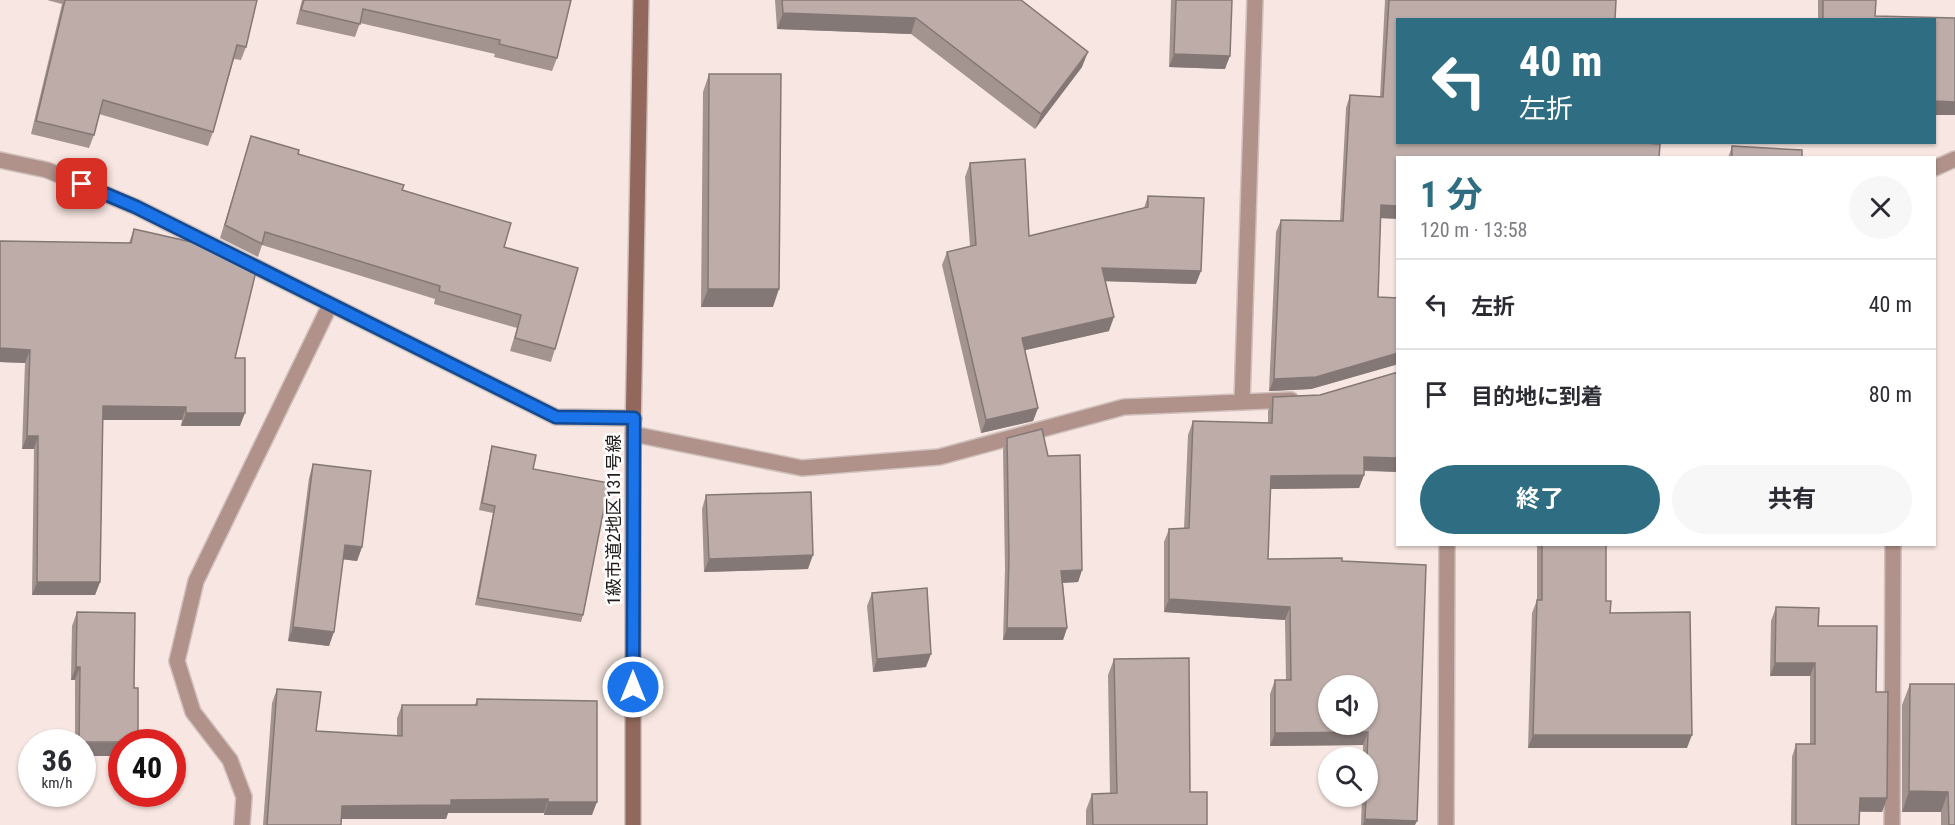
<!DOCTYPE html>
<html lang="ja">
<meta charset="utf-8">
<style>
:root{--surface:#fff;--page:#f7f7f7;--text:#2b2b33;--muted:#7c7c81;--line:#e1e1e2;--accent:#2e6d82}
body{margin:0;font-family:"Roboto Condensed","Noto Sans JP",sans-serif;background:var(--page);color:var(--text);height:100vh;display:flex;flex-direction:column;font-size:22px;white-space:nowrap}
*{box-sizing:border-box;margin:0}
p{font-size:20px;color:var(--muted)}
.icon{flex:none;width:33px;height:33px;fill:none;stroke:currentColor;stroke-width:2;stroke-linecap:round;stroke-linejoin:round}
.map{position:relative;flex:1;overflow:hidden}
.side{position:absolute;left:1396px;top:156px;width:540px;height:390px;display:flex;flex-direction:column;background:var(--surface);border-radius:0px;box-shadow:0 2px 4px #0004}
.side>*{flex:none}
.top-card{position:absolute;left:1396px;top:18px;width:540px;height:126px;border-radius:0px;box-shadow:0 2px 4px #0004;background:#2e6d82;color:#fff;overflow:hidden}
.fabs{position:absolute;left:1318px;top:675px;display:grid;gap:12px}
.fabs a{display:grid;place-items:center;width:60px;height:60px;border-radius:50%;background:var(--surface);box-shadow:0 2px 4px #0004;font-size:30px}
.speed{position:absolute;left:18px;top:729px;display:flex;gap:12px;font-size:30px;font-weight:700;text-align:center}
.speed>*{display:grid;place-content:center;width:78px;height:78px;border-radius:50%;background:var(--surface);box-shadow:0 2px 4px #0004;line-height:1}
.speed small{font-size:15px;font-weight:400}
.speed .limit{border:9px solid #d22;background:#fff;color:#111}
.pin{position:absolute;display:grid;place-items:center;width:51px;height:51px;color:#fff;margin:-26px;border-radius:12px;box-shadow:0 3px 9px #0006}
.me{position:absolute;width:66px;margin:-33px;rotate:0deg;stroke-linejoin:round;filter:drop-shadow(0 0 4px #0008)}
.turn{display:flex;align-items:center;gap:21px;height:126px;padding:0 24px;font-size:27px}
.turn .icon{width:78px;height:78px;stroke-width:2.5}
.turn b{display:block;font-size:42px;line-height:51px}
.round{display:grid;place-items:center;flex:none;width:63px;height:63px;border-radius:32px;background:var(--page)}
.head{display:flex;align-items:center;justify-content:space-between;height:102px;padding:0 24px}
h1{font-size:36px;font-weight:700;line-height:45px;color:var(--accent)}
.cta{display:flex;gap:12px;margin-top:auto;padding:12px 24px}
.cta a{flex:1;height:69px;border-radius:36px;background:var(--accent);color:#fff;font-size:24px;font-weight:700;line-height:69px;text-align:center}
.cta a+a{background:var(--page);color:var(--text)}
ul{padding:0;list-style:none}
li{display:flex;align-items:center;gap:18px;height:90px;padding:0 24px;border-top:2px solid var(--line)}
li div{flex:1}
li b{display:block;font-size:22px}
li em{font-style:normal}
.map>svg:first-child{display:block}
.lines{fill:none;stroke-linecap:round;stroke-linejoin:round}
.street-casing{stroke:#d0c1bd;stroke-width:18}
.secondary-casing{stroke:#d0c1bd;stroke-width:18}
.street{stroke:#b0928a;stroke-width:15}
.secondary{stroke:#92685c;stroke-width:15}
.wall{fill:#a39490}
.shaded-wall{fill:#847876}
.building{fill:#bdaca8;stroke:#847876;stroke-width:1.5;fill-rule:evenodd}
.route-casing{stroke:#114b97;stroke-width:15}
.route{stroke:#1a73e8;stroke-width:10}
.labels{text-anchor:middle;stroke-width:5;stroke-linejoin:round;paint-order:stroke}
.street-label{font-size:18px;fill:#201a19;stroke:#fff}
</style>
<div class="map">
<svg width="1955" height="825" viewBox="0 0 1955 825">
<rect width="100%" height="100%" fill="#f7e6e1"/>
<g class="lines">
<defs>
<path id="street" d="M0,160L47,170L136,207L556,417L634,418
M1935,168L1955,159
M1242,402L1255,0
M633,434L802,468L939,457L1124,407L1291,400
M242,825L244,797L230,760L193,712L177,661L196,581L330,305
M1446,825L1447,544
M1892,825L1893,544"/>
<path id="secondary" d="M633,825V434L641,0"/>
</defs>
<use href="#street" class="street-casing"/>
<use href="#secondary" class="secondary-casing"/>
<use href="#street" class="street"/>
<use href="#secondary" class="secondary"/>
</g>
<path class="wall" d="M47,0H257L246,47L241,60L234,59L213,132L208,146L99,114L94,135L89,148L31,134L62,4Z
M302,0H571L557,58L552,71L494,57L495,54L360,23L355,37L296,24Z
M775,0H1021L1082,67L1035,129L911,34L777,29Z
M1171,0H1232L1225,69L1169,67Z
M1385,0H1616L1380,218L1378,297L1398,298V365H1395L1311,389L1269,391L1276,232L1281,220L1340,221L1346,108L1350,95L1380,97Z
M1818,0H1876L1875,16L1955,18V115H1935V20H1818Z
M709,74L773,307H701L703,92Z
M251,136L298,154L402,190L504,247L555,349L551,362L510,351L517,328L434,304L435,299L262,245L258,257L220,238Z
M1732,146L1802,158H1728Z
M970,163L1029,236L1144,208L1148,196L1196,284L1106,281L1109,331L1025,350L1038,408L1033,421L981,433L942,265L947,252L970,246L965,177Z
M134,229L235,358L240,426H181L182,420H103L100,582L95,595H32L34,449H22L25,363L0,362V241L129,243Z
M1273,397L1398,472L1364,471V475L1359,488L1270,489L1268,559L1342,561L1415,825H1361L1362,796H1368V758H1363V745L1270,746V694L1275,680H1286L1285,620L1164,612V542L1169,529L1184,528L1188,435L1193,421L1268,423V411Z
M1007,438L1048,456L1082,570L1078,582L1063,583L1067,628L1063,640H1003L1005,569L1003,450Z
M492,446L533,469L583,615L581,622L475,605L493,513L479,510L490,454Z
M313,464L362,547L357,561L343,559L329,646L288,641L309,478Z
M706,495L808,569L704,572L702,509Z
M1537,544H1606V601L1610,613L1687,748H1528L1532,613L1537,600Z
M872,593L926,667L873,672L867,606Z
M1776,607L1818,626L1876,692L1887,798L1882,812H1860L1859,825H1791L1792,757L1796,744H1810V676H1770L1771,621Z
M77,612L134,688L122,742V756H82V742H75V680H71L72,626Z
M1114,659L1190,792L1207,825H1086V810L1092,794L1110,793L1108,675Z
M1910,684H1955V825H1941V812H1902V705Z
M277,689L316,731L397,736V718L402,705H475L477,699L592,815H544V813H448L446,819H341V825H263L272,703Z"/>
<path class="shaded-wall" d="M783,13L916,18L911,34L777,29Z
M1088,52L1082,67L1035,129L1041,114Z
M1174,54L1230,56L1225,69L1169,67Z
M1935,101L1955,102V115H1935Z
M1381,205L1398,206V219L1376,218Z
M1102,268L1201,271L1196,284L1098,281Z
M708,289H779L773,307H701Z
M1114,317L1109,331L1017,352L1022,338Z
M0,348L30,350L25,363L0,362Z
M1398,353V357L1395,365L1311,389L1269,391L1274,379Z
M103,406L186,407L182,420H98Z
M1038,408L1033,421L981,433L986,420Z
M186,413H245L240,426H181Z
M27,436H38L34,449H22Z
M1364,457L1398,458V472L1359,470Z
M1364,475L1359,488L1266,489L1271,476Z
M345,545L362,547L357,561L340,559Z
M813,555L808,569L704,572L709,559Z
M1082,570L1078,582L1057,583L1061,571Z
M37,582H100L95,595H32Z
M1169,599L1290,607L1285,620L1164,612Z
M293,627L334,632L329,646L288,641Z
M1007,628H1067L1063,640H1003Z
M931,654L926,667L873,672L877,659Z
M1775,663H1815L1810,676H1770Z
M76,667H80L75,680H71Z
M1368,732L1363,745L1270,746L1275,733Z
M1533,735H1692L1687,748H1528Z
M82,743H122V756H82Z
M1909,791L1948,792L1941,812H1902Z
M1860,798H1887L1882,812L1855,811Z
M548,799L544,813H448L446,819H338L342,806L451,800Z
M548,802H597L592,815H544Z
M1365,819L1417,821L1415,825H1363Z"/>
<path class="building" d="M65,0H257L246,47L237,45L213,132L103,100L94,135L36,121Z
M304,0H571L557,58L499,44L500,40L363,9L360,24L301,10Z
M782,0H1021L1088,52L1041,114L916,18L783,13Z
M1176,0H1232L1230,56L1174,54Z
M1389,0H1616L1615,20H1398V142H1631L1660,144L1659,158H1398V206L1381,205L1378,297L1398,298V353L1316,377L1274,379L1281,220L1343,221L1350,95L1383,97Z
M1823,0H1876L1875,16L1955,18V102L1935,101V20H1823Z
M709,74H781L779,289H708Z
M251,136L299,150L298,154L404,185L402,190L511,223L504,247L578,268L555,349L515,338L521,315L439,291L440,286L265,232L262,244L225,225Z
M1732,146L1802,150V158H1732Z
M1025,159L1029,236L1148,207V196L1204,198L1201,271L1102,268L1114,317L1022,338L1038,408L986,420L947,252L976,245L970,163Z
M134,229L218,248L219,244L258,263L235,358H245V413H186V407L103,406L100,582H37L38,436H27L30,350L0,348V241L131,243Z
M1398,372V458L1364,457V475L1271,476L1268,559L1342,558V561L1426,565L1417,821L1365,819L1366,796H1368V758H1367L1368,732L1275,733V680H1291L1290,607L1169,599V529L1189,528L1193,421L1272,423L1273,397L1320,395ZM1329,686H1368V724H1329Z
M1042,429L1048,456L1080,455L1082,570L1061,571L1067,628H1007L1009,557L1007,438Z
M492,446L536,455L533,469L609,483L583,615L478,598L495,506L482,503Z
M313,464L371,471L362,547L345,545L334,632L293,627Z
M811,492L813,555L709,559L706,495Z
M1542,544H1606V601H1611L1610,613L1690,612L1692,735H1533L1537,600H1542Z
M927,588L931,654L877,659L872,593Z
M1776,607L1819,608L1818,626H1877L1876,692H1888L1887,798H1860L1859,825H1796V744H1815V663H1775Z
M77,612L135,613L134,688H138V742H79L80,667H76Z
M1189,658L1190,792H1207V825H1093L1092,794L1117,793L1114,659Z
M1910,684H1955V825H1949L1948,792L1909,791Z
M277,689L321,692L316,731L402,736V705H477V699L597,701V802H548V799L451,800V805L342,806L341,825H267Z"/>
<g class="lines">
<defs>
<path id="route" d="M82,184L136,207L556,417L634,418L633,687"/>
</defs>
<use href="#route" class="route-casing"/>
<use href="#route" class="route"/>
</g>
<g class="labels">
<g class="street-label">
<text transform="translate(614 520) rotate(-90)" y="6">1級市道2地区131号線</text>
</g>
</g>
</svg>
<div class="fabs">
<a><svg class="icon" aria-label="sound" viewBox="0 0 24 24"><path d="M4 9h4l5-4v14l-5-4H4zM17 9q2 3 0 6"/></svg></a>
<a><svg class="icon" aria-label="search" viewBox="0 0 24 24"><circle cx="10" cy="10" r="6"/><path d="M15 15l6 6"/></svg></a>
</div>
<div class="speed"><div>36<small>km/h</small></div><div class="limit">40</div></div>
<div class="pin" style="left:82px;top:184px;background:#d93025"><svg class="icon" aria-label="arrive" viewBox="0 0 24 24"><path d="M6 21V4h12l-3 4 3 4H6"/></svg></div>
<svg class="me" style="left:633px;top:687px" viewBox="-20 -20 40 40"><circle r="17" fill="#1a73e8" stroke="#fff" stroke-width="3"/><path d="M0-11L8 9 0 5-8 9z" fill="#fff"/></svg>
<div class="top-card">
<div class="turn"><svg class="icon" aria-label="left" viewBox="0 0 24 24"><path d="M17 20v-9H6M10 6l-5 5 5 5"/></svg><div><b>40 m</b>左折</div></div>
</div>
<section class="side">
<div class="head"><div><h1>1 分</h1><p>120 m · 13:58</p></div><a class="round"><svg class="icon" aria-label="close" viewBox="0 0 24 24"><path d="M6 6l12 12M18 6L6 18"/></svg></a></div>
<ul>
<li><svg class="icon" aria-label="left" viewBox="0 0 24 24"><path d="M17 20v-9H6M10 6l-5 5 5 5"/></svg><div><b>左折</b></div><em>40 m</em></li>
<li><svg class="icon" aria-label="arrive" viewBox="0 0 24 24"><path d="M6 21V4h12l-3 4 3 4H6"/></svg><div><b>目的地に到着</b></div><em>80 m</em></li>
</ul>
<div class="cta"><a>終了</a><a>共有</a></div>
</section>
</div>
